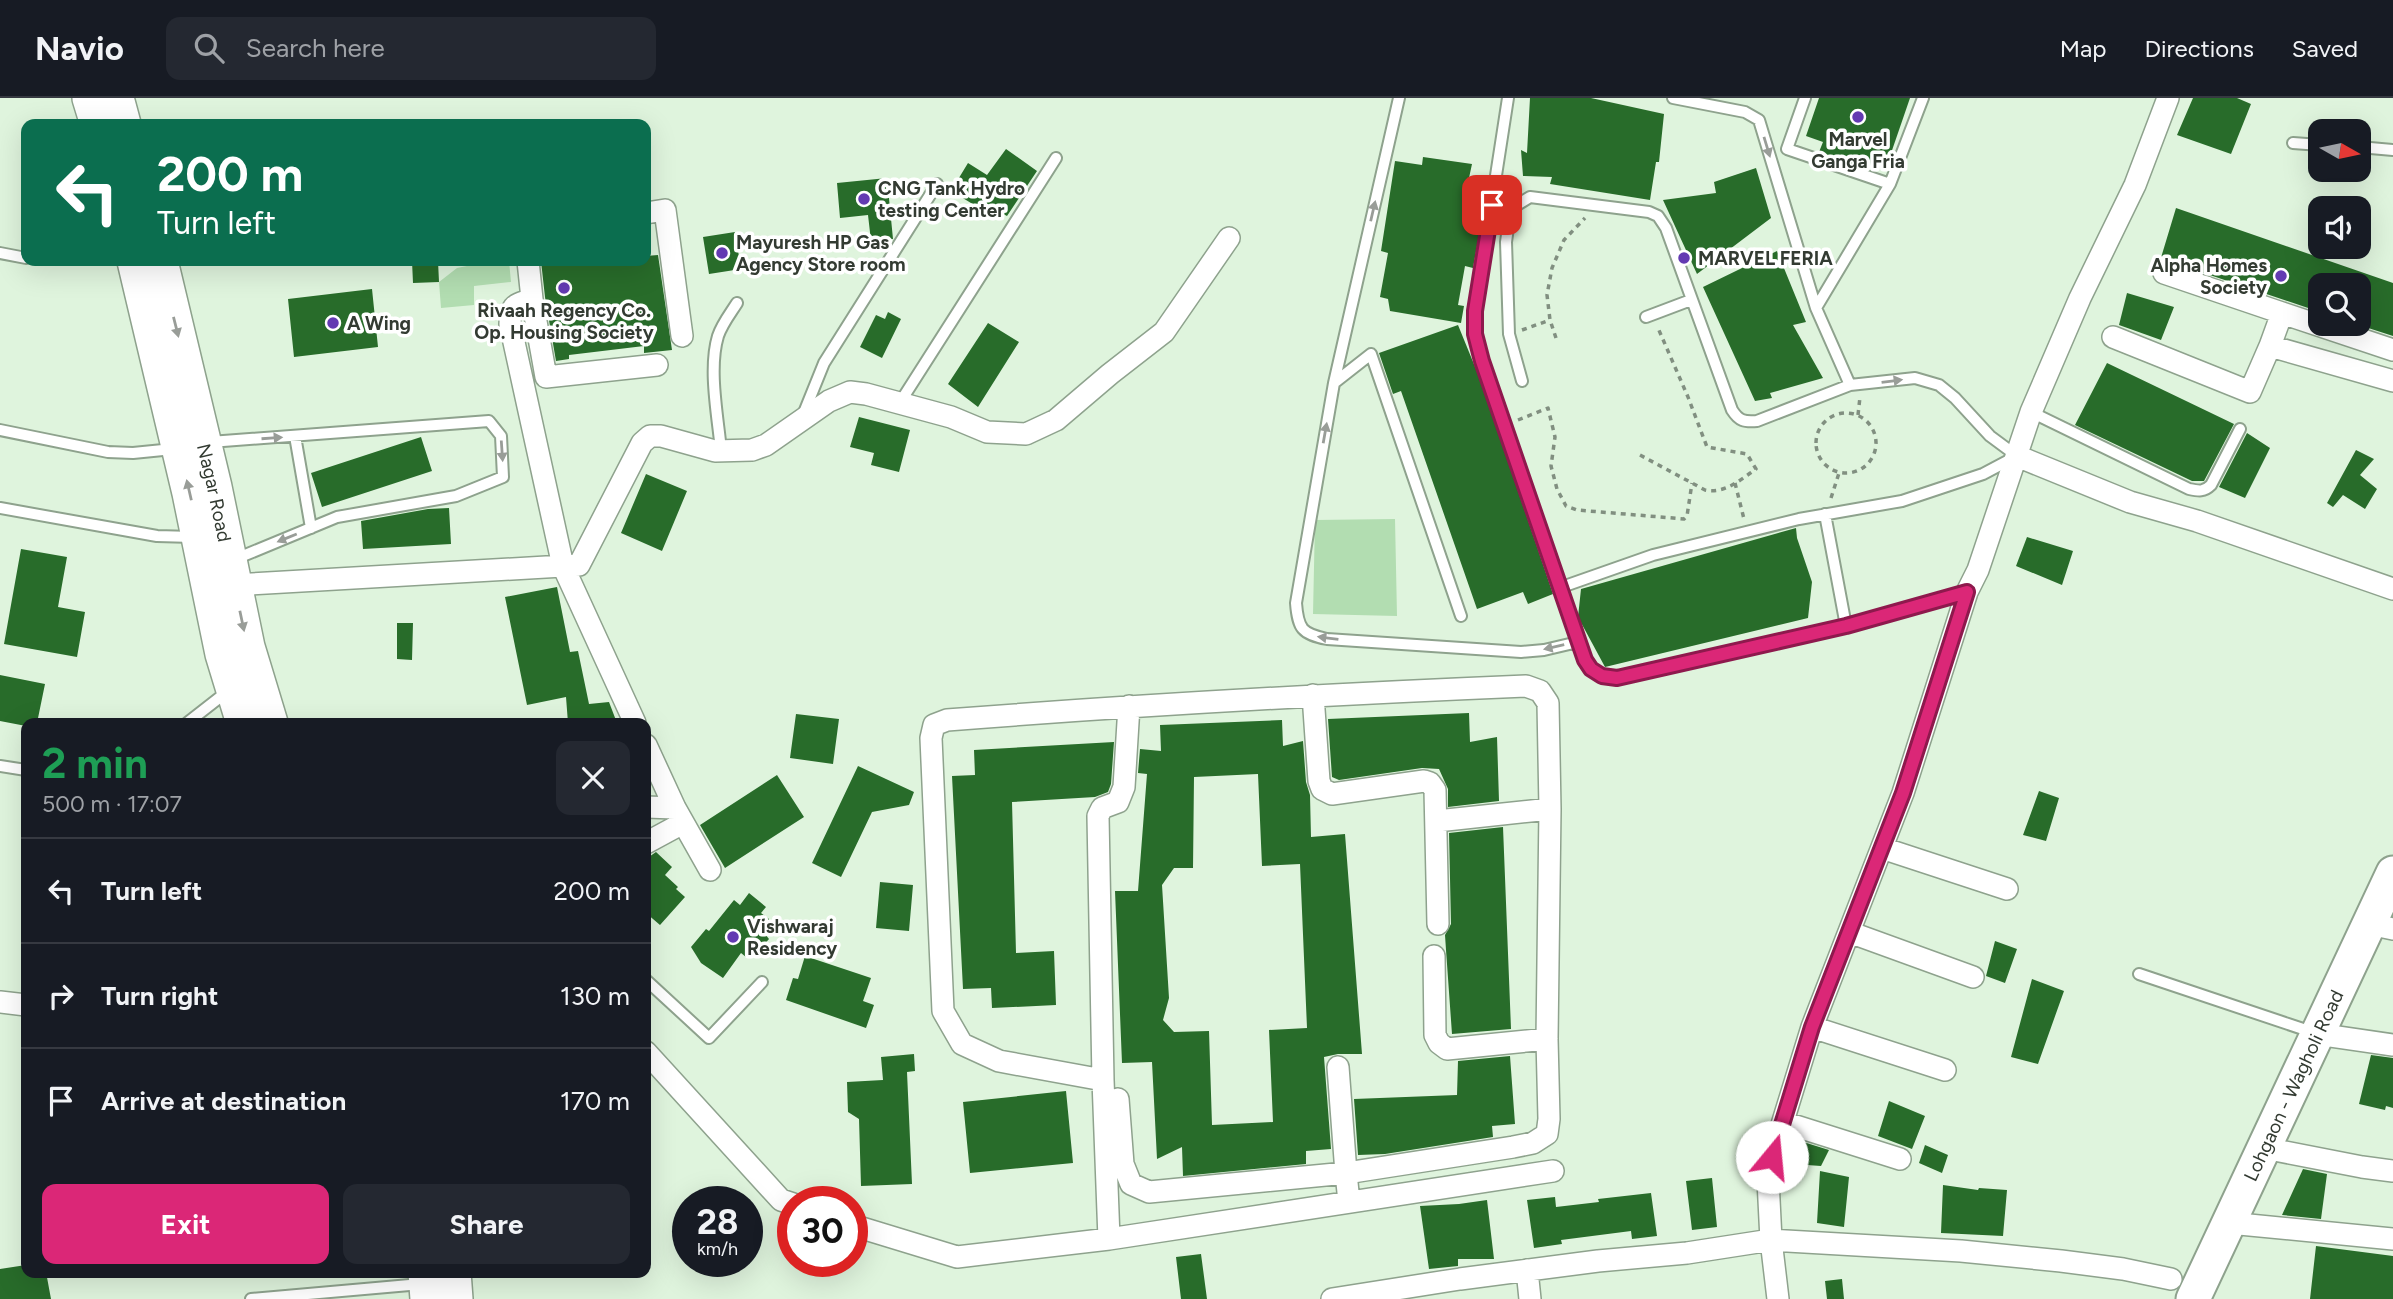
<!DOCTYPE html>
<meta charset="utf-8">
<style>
:root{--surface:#171b24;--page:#242831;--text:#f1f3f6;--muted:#9ea1a6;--line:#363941;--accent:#db2777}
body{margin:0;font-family:Figtree,sans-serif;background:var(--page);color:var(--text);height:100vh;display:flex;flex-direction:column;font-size:26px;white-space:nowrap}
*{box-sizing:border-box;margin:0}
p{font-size:23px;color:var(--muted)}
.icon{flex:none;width:38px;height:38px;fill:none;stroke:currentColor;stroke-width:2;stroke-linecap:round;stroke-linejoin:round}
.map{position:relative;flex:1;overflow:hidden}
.details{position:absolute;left:21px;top:620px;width:630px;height:560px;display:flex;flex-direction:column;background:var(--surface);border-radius:14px;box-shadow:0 7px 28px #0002}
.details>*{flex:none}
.banner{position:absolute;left:21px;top:21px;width:630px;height:147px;border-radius:14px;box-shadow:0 7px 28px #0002;background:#0b6e4f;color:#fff;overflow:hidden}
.needle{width:46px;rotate:99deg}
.tools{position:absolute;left:2308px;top:21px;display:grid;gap:14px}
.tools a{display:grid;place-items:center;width:63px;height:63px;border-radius:14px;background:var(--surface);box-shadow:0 7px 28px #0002;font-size:35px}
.speed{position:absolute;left:672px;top:1088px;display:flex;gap:14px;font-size:35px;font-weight:700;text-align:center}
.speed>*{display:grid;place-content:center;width:91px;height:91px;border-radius:50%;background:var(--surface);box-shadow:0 7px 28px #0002;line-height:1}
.speed small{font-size:18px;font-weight:400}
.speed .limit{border:10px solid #d22;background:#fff;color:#111}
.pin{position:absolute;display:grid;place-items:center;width:60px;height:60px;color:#fff;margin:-30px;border-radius:14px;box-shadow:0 4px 10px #0006}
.me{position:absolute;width:77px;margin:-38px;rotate:17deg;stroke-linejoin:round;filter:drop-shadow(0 0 5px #0008)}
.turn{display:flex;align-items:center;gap:24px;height:147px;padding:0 21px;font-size:32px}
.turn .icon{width:91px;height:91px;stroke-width:2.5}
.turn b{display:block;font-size:49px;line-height:60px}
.round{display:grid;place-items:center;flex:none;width:74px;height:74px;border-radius:14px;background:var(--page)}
.overview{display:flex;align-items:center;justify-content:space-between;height:119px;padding:0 21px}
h1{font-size:42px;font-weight:700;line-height:52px;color:#1e9e55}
.primary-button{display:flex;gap:14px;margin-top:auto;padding:14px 21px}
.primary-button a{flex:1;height:80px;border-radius:14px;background:var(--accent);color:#fff;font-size:28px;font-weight:700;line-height:80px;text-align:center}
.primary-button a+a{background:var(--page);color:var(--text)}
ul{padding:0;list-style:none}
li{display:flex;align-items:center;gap:21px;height:105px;padding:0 21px;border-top:2px solid var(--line)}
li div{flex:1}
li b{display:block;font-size:26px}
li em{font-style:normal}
header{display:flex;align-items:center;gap:42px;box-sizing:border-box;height:98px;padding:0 35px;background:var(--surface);border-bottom:2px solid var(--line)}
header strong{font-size:33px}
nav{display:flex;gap:38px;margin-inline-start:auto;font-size:24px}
.search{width:490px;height:63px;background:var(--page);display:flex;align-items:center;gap:18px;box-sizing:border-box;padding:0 24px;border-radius:14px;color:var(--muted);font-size:26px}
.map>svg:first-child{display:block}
.green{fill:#b2ddb1}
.building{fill:#286c2a;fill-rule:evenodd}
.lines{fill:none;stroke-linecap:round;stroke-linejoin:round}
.service-casing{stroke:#8ea28d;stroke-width:14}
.minor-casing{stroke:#8ea28d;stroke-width:24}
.primary-casing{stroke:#8ea28d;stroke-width:37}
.trunk-casing{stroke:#8ea28d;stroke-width:38}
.path{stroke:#818f80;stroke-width:3.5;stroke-dasharray:5 5;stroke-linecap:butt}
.service{stroke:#fff;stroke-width:10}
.minor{stroke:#fff;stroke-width:21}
.primary{stroke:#fff;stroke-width:33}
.trunk{stroke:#fff;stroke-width:35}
.oneway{fill:#999d98}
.route-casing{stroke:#8e194d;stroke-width:18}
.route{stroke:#db2777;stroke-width:12}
.poi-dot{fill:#633ab2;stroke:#fff;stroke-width:2.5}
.labels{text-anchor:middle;stroke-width:7;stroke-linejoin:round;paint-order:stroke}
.poi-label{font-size:19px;font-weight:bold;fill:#333b32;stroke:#fff;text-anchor:start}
.street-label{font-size:19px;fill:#333b32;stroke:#fff}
</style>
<header>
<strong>Navio</strong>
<div class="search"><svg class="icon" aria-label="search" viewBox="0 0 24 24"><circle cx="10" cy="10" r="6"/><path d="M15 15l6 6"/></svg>Search here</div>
<nav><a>Map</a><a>Directions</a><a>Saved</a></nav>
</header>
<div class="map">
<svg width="2393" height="1201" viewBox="0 0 2393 1201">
<rect width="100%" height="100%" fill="#dff4dd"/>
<path class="green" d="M492,163H509L511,184L474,188V207L441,210L439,184L457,170Z
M1395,421L1397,518L1313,516L1315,422Z"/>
<path class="building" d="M1530,0H1591L1664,16L1659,64H1656L1650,102L1550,86L1552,79L1523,78L1521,52L1527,55Z
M1819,0H1910L1888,64L1873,59L1869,70L1819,54L1823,44L1806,38Z
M2193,0H2237L2251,6L2231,56L2177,37Z
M1006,51L1037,73L1007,118L994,111L991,117L951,93L968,65L987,77Z
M1423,59L1472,66L1469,80L1483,82L1475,125L1481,126L1473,170L1465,168L1458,207L1464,208L1461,225L1390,213L1388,201L1380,199L1388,155L1381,153L1395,63L1422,67Z
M1756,70L1771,120L1697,176L1663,102L1716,95L1714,84Z
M887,80L893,141L871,143L868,117L840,120L837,85Z
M2176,110L2393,185V238L2359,227V187H2320V214L2168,163H2160Z
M735,134L741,171L709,176L703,139Z
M1777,153L1806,224L1793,227L1823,280L1770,295L1772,300L1755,303L1703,189Z
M658,157L672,252L644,255V248L569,257V261L556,263L545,199L541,163H646V158Z
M412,163H438L439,184L413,185Z
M372,191L378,249L294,259L288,201Z
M2127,195L2174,209L2161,242L2119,227Z
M888,214L901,221L882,260L860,249L876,217L885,221Z
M988,225L1019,244L978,309L948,286Z
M1458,227L1480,281L1553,496L1528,506L1523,494L1477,511L1401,293L1393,296L1379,255Z
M2107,265L2234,326L2204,383H2192L2075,327Z
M859,319L910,332L899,374L871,367L874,355L850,349Z
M2247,335L2270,350L2245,400L2219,389Z
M421,339L432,373L322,409L311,375Z
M2356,352L2374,361L2360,377L2377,391L2365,411L2343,397L2333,409L2327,405Z
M646,376L687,393L662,453L621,435Z
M449,410L451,446L363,451L361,423L428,411Z
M1796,430L1797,440L1812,484L1808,520L1605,569L1578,519L1581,491Z
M2027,439L2073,453L2062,487L2016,468Z
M21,451L67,459L58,509L85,514L77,559L4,546Z
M557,489L570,554L578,553L589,606L609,604L617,625H568L566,599L527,607L505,499Z
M397,525H413L412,562L397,561Z
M0,577L45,586L37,625H26V628L0,623Z
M1469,615L1470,644L1497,639L1499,703L1448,709V691L1439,671L1422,670L1339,682L1332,679L1328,621Z
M796,616L839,621L833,666L790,660Z
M1282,622L1283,648L1303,643L1306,684L1310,697L1311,739L1345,736L1362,956H1338L1324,959L1331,1051L1306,1053V1066L1183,1078L1182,1049L1157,1061L1152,964L1122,965L1115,793H1138L1147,676L1138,675L1140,651L1161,653L1160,627ZM1258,676L1262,768L1300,766L1307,930L1269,932L1273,1024L1212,1027L1209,933L1174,934L1163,922L1169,900L1162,787L1174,770H1193L1194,679Z
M1114,644L1111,686L1108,694L1095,699L1012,704L1016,855L1054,853L1056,907L992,910L991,890L963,891L952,678L975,677L974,652Z
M858,668L914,694L909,707L872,714L841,779L812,765Z
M777,677L804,719L725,770L700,727Z
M2039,693L2059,700L2046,743L2023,737Z
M1503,729L1511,931L1452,936L1446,852L1445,837L1451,826L1449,735Z
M656,754L672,769L665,777L678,789L676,791L685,799L660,827L646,815V761Z
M880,784L913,787L909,833L876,830Z
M749,795L766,809L761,815L769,821L765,827L769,830L765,836L769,841L756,856L752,852L746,859L741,855L723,880L701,865L691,849L706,831L709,833L734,802L740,807Z
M1995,843L2017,851L2005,885L1986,878Z
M805,858L871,880L863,903L874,907L866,930L786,902L793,880L798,881Z
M2032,881L2064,893L2038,966L2011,959Z
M914,956L915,973L907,974L912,1086L861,1088L859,1021L848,1014L847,984L883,982L881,959Z
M2371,957L2393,960V1010L2386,1008L2385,1012L2359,1006Z
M1510,958L1515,1026L1492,1028L1493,1039L1385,1056L1358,1057L1354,1001L1457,997L1458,963Z
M1066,993L1073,1065L970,1075L963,1004Z
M1889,1003L1925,1018L1912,1051L1878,1038Z
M1800,1043L1829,1052L1821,1068L1793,1066Z
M1925,1047L1948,1057L1942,1075L1919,1065Z
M2303,1071L2327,1076L2321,1121L2282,1117Z
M1820,1073L1849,1079L1844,1129L1817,1125Z
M1712,1080L1717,1129L1692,1132L1686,1083Z
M1943,1087L1978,1092L1979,1090L2007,1092L2003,1138L1941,1135Z
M1651,1095L1657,1138L1632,1141L1631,1133L1561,1142L1562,1146L1534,1150L1527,1102L1555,1099L1556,1109L1599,1104L1598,1101Z
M1487,1102L1494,1161H1458V1168L1429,1171L1420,1108L1459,1106Z
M2316,1148L2393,1158V1201H2310Z
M1201,1156L1207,1201H1181L1176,1159Z
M26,1167V1174H46L51,1201H0V1171Z
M1842,1181L1844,1201H1827L1825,1183Z"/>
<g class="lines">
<defs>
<path id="service" d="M1399,0L1334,285L1296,505C1298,531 1302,536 1327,541L1521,554L1544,552L1578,544C1587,567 1590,577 1617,580L1846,528L1967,494
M1508,0L1475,213V236L1482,263L1559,490
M1805,0L1787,51L1890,86L1923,0
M2293,45L2320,47
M2359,49L2393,52
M0,155L26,160
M1816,210L1890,86
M1646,219L1691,202
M1522,283L1509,236L1506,144L1509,122L1517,107L1530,99L1649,114L1658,118L1666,130L1732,312C1739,323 1744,324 1757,323L1850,287
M1334,285L1371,256L1461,518
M899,306L1056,60
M2031,314L2189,391C2199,393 2204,394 2211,387L2240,331
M803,317L824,265L937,86
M0,332L108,354L133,355L173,351
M295,338L311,430
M210,344L489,323L501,338L503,379L456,398L337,419L233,462
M721,353C718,319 708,271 718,238C722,226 730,216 737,205
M0,410L157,438L193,439
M1825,416L1846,528
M1578,544L1559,490L1653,457L1799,421L1902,403L1983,376L2017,358L1990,338L1955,300L1939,287L1915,280L1850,287L1816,210L1759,22L1745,14L1673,0
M187,625L228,593
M0,668L26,672
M2139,876L2315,935
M646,882L709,940L762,884
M251,1201L421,1186"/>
<path id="minor" d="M646,115L665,112L682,238
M2164,175L2282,215L2270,248L2393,283
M532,201L546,279L657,267
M2282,215L2393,252
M2113,239L2250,294L2270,248
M2017,358L2130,404L2197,423L2393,491
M234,487L563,468L510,226C510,206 516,207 532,201L528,163
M1313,597L1319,683L1322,691L1332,696L1424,683L1430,685L1435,692L1438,826
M635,625L563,468L579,467L642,345L650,338H661L715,353L752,352L766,347L829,303L850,294L866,296L951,319L987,334L1026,336L1056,322L1110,276L1164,234L1229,140
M646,647L675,710L710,772
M646,709L675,710
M646,745L683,725
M1882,750L2007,791
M2369,826L2393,831
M1849,834L1973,879
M1434,858L1435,937L1439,945L1447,951L1547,941
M0,904L26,907
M1812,929L1945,972
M2317,936L2393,947
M646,954L781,1102L793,1106
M1103,982L999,963L962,946L943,913L931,640L934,627L947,622C1140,607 1333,596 1526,588L1540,593L1548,605L1550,711L1437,723
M1118,1001L1123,1066L1131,1086L1149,1094L1346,1075L1338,969
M1783,1024L1900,1061
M2264,1050L2362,1069L2393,1073
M1349,1104L1346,1075L1513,1049L1533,1045L1547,1036L1549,1021L1547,941L1550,711
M2229,1125L2393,1141
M852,1127L957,1159L1109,1141L1553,1073
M1109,1141L1103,982L1098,718L1102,710L1118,704L1124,689L1129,608
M1527,1172L1530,1201
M1332,1201L1460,1181L1598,1163L1687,1155L1771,1142L1961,1153L2061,1163L2123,1171L2171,1181
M1778,1201L1771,1142L1768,1082L1772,1059L1812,929L1903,695L1967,494L1978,472L2031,314L2080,200L2135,87L2168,0"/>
<g id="primary">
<path id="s1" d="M2193,1201L2393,775"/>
</g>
<g id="trunk">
<path d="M90,0L98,26"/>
<path d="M116,0L123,26"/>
<path d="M135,163L190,395L223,556L244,625"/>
<path id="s2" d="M160,163L214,389L247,549L270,625"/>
<path d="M426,1174L428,1201"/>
<path d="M453,1174L455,1201"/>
</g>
</defs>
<use href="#service" class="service-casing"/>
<use href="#minor" class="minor-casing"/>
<use href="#primary" class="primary-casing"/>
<use href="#trunk" class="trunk-casing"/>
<path class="path" d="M1522,232L1550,222
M1556,240L1550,222L1547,197L1552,170L1564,142L1585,120
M1816 345a30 30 0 1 1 60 0a30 30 0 1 1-60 0Z
M1858,317L1860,299
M1518,322L1548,310L1555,339L1551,368L1557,391L1566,408L1577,412L1684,421L1687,418L1692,385
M1640,357L1705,392C1725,396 1740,382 1756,371L1747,356L1707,349L1688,299L1658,230
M1735,385L1744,421
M1831,400L1839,375"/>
<use href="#service" class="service"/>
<use href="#minor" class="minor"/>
<use href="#primary" class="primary"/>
<use href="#trunk" class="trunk"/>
</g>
<defs><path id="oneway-solid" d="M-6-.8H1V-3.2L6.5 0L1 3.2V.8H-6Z" transform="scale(1.75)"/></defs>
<g class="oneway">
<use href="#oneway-solid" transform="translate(1767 49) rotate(73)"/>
<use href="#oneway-solid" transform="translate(1373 113) rotate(-77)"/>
<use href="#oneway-solid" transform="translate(176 229) rotate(76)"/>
<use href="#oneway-solid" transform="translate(1892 283) rotate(-7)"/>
<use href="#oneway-solid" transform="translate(1325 335) rotate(-80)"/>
<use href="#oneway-solid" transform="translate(272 340) rotate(-4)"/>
<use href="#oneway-solid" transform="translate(502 353) rotate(86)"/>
<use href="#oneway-solid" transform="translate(189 392) rotate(-103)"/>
<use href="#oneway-solid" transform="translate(287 440) rotate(158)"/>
<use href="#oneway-solid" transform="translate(242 523) rotate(78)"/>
<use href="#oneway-solid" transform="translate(1328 540) rotate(-173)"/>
<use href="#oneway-solid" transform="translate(1554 549) rotate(167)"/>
</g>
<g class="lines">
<defs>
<path id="route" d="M1492,107L1475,213V236L1482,263L1585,562L1591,571L1602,578L1617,580L1846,528L1967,494L1903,695L1812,929L1772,1059"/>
</defs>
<use href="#route" class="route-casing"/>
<use href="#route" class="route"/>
</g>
<g class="poi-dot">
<circle cx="1858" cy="19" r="7"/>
<circle cx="864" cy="101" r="7"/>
<circle cx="722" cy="155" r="7"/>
<circle cx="1684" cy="160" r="7"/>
<circle cx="2281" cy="178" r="7"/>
<circle cx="564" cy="190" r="7"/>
<circle cx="333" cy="225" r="7"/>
<circle cx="733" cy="839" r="7"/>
</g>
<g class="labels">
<g class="poi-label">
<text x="1858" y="48" text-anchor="middle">Marvel<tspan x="1858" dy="22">Ganga Fria</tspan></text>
<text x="878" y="97">CNG Tank Hydro<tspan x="878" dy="22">testing Center</tspan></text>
<text x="736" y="151">Mayuresh HP Gas<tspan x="736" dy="22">Agency Store room</tspan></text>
<text x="1698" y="167">MARVEL FERIA</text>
<text x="2267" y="174" text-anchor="end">Alpha Homes<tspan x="2267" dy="22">Society</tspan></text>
<text x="564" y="219" text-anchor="middle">Rivaah Regency Co.<tspan x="564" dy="22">Op. Housing Society</tspan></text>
<text x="347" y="232">A Wing</text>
<text x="747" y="835">Vishwaraj<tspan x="747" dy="22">Residency</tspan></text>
</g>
<g class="street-label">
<text dy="7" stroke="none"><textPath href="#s2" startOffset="238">Nagar Road</textPath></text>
<text dy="7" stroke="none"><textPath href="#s1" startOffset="236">Lohgaon - Wagholi Road</textPath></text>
</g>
</g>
</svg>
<div class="tools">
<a><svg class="needle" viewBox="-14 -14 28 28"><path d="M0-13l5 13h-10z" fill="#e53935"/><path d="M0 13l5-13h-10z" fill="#9ea1a6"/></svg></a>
<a><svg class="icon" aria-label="sound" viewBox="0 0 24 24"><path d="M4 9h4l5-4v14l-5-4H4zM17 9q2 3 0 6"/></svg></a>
<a><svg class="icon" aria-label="search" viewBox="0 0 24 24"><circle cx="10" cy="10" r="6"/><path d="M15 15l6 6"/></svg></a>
</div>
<div class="speed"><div>28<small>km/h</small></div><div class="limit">30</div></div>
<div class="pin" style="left:1492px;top:107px;background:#d93025"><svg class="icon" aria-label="arrive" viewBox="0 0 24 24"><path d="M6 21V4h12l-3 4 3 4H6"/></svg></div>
<svg class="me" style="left:1772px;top:1059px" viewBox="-20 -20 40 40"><circle r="19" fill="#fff"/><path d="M0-13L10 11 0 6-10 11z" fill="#db2777"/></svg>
<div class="banner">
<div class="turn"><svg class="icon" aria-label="left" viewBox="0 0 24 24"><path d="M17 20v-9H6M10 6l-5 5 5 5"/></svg><div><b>200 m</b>Turn left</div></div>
</div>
<section class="details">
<div class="overview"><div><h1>2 min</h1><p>500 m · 17:07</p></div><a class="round"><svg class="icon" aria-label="close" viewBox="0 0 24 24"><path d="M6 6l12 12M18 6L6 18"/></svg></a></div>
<ul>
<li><svg class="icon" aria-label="left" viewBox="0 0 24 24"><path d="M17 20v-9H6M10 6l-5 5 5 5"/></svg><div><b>Turn left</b></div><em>200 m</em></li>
<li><svg class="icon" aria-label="right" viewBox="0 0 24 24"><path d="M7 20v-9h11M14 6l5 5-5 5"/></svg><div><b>Turn right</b></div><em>130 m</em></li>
<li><svg class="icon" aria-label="arrive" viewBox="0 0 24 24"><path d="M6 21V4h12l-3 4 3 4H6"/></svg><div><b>Arrive at destination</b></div><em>170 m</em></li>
</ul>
<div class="primary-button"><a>Exit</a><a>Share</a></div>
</section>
</div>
